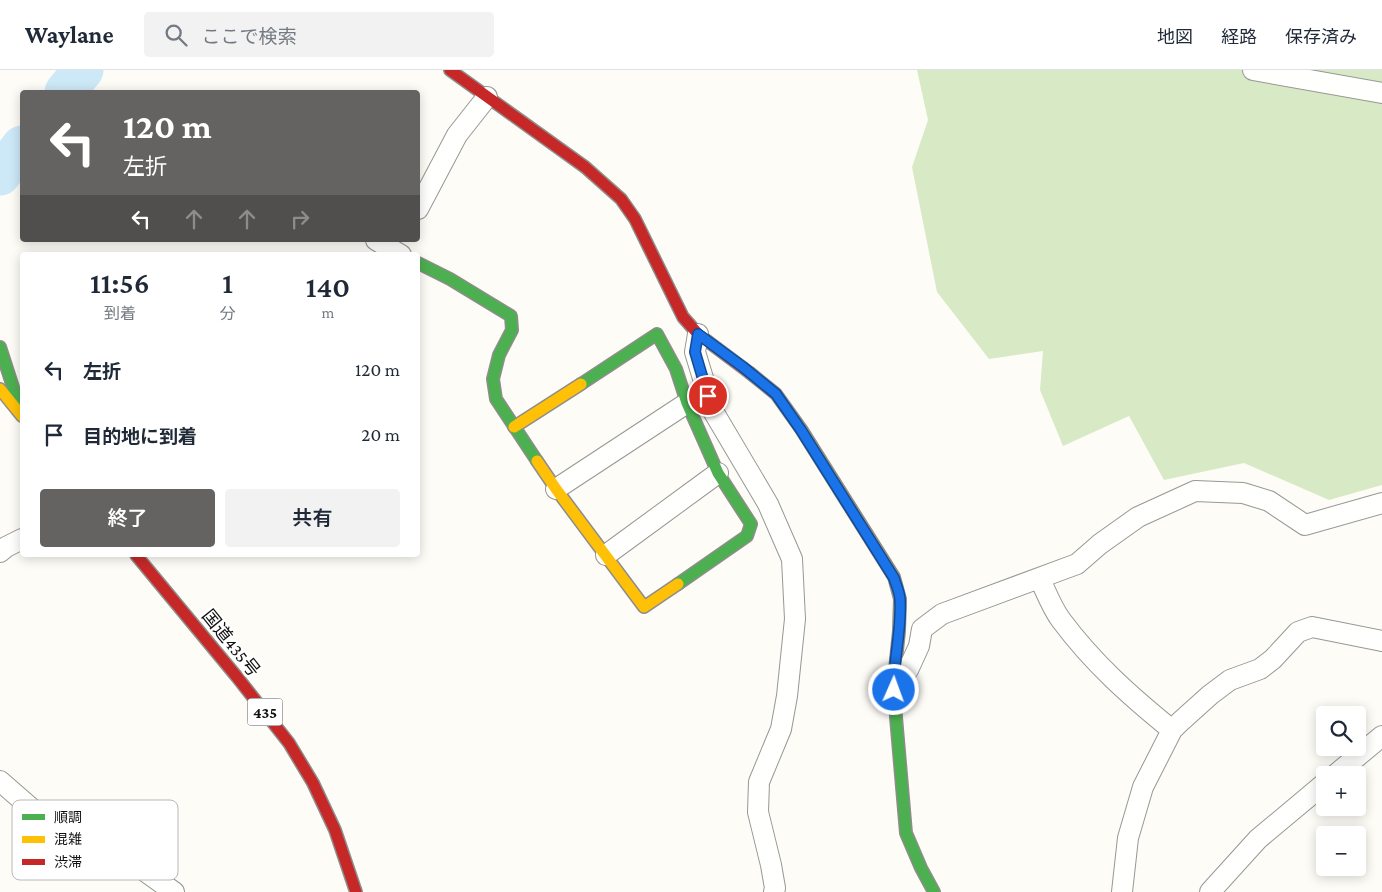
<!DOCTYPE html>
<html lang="ja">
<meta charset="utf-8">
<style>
:root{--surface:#fff;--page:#f2f2f3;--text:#1f2937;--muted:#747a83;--line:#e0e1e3;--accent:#646362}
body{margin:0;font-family:"Crimson Pro","Noto Sans JP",serif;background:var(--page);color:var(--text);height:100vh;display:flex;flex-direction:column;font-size:19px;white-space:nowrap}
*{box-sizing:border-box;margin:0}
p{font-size:16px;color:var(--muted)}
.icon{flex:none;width:28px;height:28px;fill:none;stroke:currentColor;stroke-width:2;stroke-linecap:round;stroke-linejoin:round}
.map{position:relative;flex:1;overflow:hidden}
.details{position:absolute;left:20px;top:182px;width:400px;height:305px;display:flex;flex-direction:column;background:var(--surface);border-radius:5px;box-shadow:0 2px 12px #0003}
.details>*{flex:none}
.banner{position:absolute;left:20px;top:20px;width:400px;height:152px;border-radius:5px;box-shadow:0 2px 12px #0003;background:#646362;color:#fff;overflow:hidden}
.fabs{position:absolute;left:1316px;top:636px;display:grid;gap:10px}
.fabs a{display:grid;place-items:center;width:50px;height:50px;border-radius:5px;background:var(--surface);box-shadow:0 2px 12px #0003;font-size:25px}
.pin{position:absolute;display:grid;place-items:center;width:42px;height:42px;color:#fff;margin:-21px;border:2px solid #fff;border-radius:50%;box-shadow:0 1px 5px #0007}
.me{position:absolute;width:55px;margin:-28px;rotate:2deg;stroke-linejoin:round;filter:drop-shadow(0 0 4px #0008)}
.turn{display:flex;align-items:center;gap:18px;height:105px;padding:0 20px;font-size:22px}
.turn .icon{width:65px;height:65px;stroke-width:2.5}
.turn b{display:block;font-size:35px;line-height:42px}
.lanes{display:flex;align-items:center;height:48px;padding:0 20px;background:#0003;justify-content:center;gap:25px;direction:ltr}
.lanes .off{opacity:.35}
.eta{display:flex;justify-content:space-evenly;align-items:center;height:85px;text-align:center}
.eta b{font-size:30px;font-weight:600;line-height:35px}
.cta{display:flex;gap:10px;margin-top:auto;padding:10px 20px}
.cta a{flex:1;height:58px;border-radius:5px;background:var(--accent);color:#fff;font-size:20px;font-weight:600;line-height:58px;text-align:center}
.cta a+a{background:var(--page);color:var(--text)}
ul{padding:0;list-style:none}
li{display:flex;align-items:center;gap:15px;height:65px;padding:0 20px}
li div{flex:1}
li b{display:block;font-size:19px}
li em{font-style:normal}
header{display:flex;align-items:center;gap:30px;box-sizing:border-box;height:70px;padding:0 25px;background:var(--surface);border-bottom:1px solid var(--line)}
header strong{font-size:24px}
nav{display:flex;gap:28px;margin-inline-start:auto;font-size:18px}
.search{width:350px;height:45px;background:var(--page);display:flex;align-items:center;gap:12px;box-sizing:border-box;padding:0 18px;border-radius:5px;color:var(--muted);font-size:19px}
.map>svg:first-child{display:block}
.forest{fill:#d8eac5}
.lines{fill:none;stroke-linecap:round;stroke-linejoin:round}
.river{stroke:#cde8f7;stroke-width:41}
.street-casing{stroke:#979795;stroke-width:22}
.fast-casing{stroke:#8e8d8b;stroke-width:14}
.slow-casing{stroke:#8e8d8b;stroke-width:14}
.jam-casing{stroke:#8e8d8b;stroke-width:14}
.street{stroke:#fffffe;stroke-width:20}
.fast{stroke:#4caf50;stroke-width:11}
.slow{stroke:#ffc107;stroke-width:11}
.jam{stroke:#c62828;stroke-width:11}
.route-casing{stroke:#114b97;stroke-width:12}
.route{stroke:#1a73e8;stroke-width:9}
.labels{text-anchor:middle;stroke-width:5;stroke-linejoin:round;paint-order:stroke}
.shield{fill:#fff;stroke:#585858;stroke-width:1}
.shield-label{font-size:16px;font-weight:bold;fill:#111}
.street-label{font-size:18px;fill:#111;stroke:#fff}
.key{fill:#fff;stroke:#b8b8b8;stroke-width:1}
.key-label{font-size:14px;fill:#111}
</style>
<header>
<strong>Waylane</strong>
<div class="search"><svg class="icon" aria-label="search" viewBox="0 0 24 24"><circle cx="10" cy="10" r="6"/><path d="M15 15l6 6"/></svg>ここで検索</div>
<nav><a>地図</a><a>経路</a><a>保存済み</a></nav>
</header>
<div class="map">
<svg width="1382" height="822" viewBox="0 0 1382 822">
<rect width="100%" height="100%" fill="#fdfcf7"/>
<path class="forest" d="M917,0H1382V415L1329,430L1244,393L1164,410L1129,346L1063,376L1040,320L1043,281L989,289L937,222L912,97L928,50Z"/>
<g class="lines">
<path class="river" d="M65,22L83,0
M0,105L22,76"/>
<defs>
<path id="street" d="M1253,0L1382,23
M418,139L457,65L487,27
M376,170L401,185
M698,264L695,282L713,341L768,434L792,489L795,549L787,626L781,659L759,712L758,742L771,795L775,818L774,822
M556,419L687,333
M0,482L6,477L22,469
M606,485L718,403
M1040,509C1046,522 1052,538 1061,550C1093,593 1130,626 1172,660
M894,606L908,600L919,576L922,559L942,544L1077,494L1100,474L1138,447L1195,421L1243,423L1269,431L1305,455L1382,433
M1335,705L1382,666
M0,711L31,738L45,746L103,771L174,822
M1122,822L1128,768L1143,717L1172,660L1180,652L1210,625L1230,610L1260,599L1273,589L1298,562L1312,557L1382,571
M1210,822L1258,769L1325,713"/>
<path id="fast" d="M418,193L450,209L511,246L512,260L499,285L493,309L496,329L537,391
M0,277L22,345
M581,314L657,264L676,299L687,333L718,403L751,454L747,466L678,514
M896,590L894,606L896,647L906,763L921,798L934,822"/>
<path id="slow" d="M750,303L776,324L801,359L894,507L900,529L899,561L896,590
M0,319L22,346
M514,357L581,314
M537,391L556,419L644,537L678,514"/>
<path id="jam" d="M450,0L585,97L621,129L635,149L683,247L698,264L750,303
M136,485L237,607L289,673L313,713L335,760L356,822"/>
</defs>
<use href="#street" class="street-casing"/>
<use href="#fast" class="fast-casing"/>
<use href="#slow" class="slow-casing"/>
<use href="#jam" class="jam-casing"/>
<use href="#street" class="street"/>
<use href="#fast" class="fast"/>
<use href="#slow" class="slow"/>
<use href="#jam" class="jam"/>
</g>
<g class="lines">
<defs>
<path id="route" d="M708,326L695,282L698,264L743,297L776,324L801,360L894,508C896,515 900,523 900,530C902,560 893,590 894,620"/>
</defs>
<use href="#route" class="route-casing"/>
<use href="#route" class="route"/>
</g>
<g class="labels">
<rect class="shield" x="247.5" y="628.5" width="35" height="27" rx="4"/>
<g class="shield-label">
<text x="265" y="648">435</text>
</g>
<g class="street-label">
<text transform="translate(231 573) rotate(51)" y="6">国道435号</text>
</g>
</g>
<rect x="12" y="730" width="166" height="80" rx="8" class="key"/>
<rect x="22" y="744" width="23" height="6" fill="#4caf50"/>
<rect x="22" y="766" width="23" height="7" fill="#ffc107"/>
<rect x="22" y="789" width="23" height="6" fill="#c62828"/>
<g class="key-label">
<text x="54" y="752">順調</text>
<text x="54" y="774">混雑</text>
<text x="54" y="797">渋滞</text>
</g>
</svg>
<div class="fabs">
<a><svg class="icon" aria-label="search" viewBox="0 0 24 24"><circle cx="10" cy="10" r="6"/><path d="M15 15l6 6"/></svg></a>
<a>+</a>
<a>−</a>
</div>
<div class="pin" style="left:708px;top:326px;background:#d93025"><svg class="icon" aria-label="arrive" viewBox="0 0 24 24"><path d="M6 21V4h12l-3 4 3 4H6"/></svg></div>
<svg class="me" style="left:894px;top:620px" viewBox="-20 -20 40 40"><circle r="17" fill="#1a73e8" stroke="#fff" stroke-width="3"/><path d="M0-11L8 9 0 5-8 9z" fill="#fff"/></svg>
<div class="banner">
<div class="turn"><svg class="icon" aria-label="left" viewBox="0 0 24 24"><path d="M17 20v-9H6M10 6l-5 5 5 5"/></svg><div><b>120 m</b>左折</div></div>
<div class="lanes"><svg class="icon" aria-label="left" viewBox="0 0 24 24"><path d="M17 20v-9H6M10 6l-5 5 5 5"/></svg><svg class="icon off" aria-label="ahead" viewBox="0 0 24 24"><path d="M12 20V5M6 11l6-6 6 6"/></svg><svg class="icon off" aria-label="ahead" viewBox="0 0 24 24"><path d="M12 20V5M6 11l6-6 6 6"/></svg><svg class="icon off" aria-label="right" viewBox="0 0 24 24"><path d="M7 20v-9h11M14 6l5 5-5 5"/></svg></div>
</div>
<section class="details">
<div class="eta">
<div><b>11:56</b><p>到着</p></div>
<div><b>1</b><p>分</p></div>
<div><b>140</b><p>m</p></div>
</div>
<ul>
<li><svg class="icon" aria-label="left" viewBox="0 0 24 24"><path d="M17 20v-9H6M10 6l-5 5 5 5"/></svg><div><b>左折</b></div><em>120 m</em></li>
<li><svg class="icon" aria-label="arrive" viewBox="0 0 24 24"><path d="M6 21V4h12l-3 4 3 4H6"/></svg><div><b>目的地に到着</b></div><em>20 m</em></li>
</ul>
<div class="cta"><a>終了</a><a>共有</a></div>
</section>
</div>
